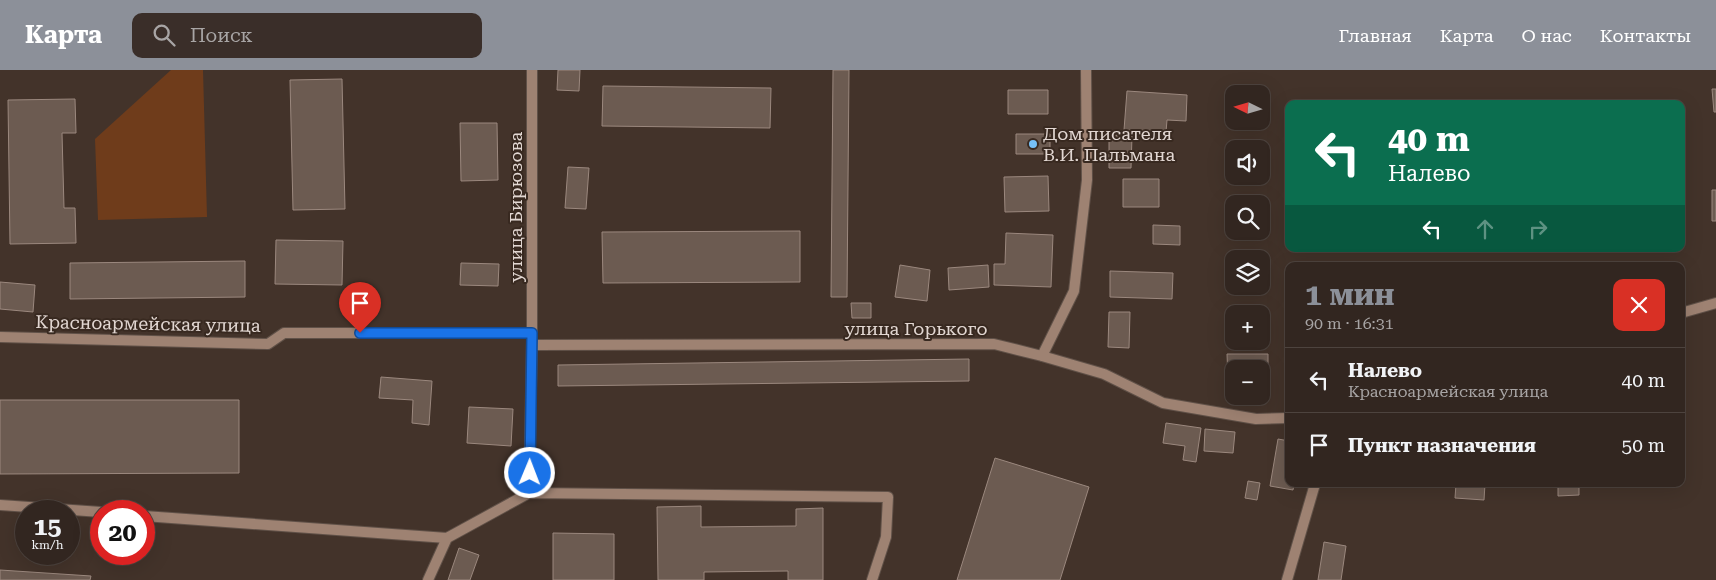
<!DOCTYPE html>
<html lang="ru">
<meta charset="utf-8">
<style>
:root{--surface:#322620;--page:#3a2e29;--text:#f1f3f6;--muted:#a8a5a5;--line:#4d433e;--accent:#8c9099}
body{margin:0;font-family:"Roboto Serif",serif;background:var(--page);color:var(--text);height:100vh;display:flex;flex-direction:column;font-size:19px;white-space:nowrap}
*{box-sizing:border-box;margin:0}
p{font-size:16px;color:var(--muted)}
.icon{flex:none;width:28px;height:28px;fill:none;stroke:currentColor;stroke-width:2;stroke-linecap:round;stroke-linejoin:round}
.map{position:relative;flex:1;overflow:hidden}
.side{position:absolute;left:1285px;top:192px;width:400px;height:225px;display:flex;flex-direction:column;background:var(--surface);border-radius:10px;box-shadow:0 5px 20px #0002,0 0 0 1px var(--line)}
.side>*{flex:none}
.guide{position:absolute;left:1285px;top:30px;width:400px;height:152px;border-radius:10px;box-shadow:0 5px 20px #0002,0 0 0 1px var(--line);background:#0b6e4f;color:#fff;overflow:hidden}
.needle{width:32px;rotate:275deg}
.fabs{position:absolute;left:1225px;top:15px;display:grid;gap:10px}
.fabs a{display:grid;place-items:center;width:45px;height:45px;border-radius:10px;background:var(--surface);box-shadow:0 5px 20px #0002,0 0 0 1px var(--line);font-size:25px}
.speed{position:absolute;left:15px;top:430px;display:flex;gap:10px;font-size:25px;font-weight:700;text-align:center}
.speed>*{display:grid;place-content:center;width:65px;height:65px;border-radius:50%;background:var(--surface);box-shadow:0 5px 20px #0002,0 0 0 1px var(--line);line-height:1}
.speed small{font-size:12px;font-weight:400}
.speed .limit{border:8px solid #d22;background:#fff;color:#111}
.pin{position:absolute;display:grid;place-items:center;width:42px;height:42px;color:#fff;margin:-51px -21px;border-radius:50% 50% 50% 0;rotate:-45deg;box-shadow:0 0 5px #0007}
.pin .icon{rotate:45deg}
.me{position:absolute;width:55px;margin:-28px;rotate:1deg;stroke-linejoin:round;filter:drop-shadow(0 0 4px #0008)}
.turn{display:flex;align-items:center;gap:18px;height:105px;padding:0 20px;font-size:22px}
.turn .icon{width:65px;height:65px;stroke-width:2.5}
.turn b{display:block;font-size:35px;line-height:42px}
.lanes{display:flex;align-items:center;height:48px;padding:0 20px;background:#0003;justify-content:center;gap:25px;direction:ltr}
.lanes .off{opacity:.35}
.round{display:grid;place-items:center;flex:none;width:52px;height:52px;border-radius:10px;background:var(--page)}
.summary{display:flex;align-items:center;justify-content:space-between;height:85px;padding:0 20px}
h1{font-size:30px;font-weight:700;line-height:38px;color:var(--accent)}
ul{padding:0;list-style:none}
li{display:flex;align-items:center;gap:15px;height:65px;padding:0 20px;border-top:1px solid var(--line)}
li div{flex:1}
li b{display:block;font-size:19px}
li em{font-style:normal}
header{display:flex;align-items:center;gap:30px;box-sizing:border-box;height:70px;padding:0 25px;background:var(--accent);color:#fff}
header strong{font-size:24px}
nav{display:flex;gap:28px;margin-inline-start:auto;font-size:18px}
.search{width:350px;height:45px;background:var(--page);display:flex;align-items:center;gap:12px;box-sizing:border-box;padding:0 18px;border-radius:10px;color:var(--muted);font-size:19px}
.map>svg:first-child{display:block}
.green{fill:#6f3c1b}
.building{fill:#6c5b51;stroke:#9b887e}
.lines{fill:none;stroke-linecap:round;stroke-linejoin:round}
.lane-casing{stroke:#605148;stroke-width:12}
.street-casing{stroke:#605148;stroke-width:12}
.lane{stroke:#9e8272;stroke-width:10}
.street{stroke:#9e8272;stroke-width:10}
.route-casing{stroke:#114b97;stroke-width:12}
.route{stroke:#1a73e8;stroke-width:9}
.poi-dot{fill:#76c0f7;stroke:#382920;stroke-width:2}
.labels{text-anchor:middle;stroke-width:4;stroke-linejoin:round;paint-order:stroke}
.poi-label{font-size:18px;fill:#e2d7d2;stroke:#382920;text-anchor:start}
.street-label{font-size:18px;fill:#e2d7d2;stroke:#382920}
</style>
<header>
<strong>Карта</strong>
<div class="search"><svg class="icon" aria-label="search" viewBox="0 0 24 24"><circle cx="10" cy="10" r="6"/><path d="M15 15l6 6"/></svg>Поиск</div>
<nav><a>Главная</a><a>Карта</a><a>О нас</a><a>Контакты</a></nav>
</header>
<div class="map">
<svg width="1716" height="510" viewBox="0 0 1716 510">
<rect width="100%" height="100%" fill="#43332a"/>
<path class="green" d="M171,0H203L207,147L98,150L95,69Z"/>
<path class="building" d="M558,0H580L579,21L557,20Z
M833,0H849L847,227H831Z
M342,9L345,139L293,140L290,10Z
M603,16L771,18L770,58L602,56Z
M1712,19H1716V42H1714Z
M1008,20H1048V44H1008Z
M1127,21L1187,25L1186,51L1167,50L1166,62L1124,60Z
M75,29L76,63H62L64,138H75L76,173L10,174L8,30Z
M1545,32L1580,33V34H1545Z
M460,53H497L498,110L461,111Z
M1016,64H1050V84H1016Z
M1109,65L1132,66L1131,98H1109Z
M568,97L589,98L586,139L565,138Z
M1048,106L1049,141L1005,142L1004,107Z
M1123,109H1159V137H1123Z
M1712,120H1716V151H1712Z
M1153,155L1180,156V175L1153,174Z
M800,161V212L603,213L602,162Z
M1006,163L1053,165L1051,217L994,215V194H1005Z
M276,170L343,171L342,215L275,214Z
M245,191V227L70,229V193Z
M1663,192V196H1644Z
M461,193L499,194L498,216L460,215Z
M900,195L930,200L927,231L895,227Z
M988,195L989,217L949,220L948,198Z
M1110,201L1173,203L1172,229L1110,227Z
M0,212L35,215L33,242L0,239Z
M851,233H871V248H852Z
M1109,242H1130L1129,278L1108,277Z
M1227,284H1268V309H1261V299H1234V309H1228Z
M969,289V311L558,316V295Z
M381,307L432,311L429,355L412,353L413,330L379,328Z
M0,330H239V403L0,404Z
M469,337L513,339L511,376L467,373Z
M1166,353L1201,358L1196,392L1183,390L1185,376L1163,373Z
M1205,359L1235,362L1233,383L1204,381Z
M1278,369L1289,371V414H1294L1293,420L1270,416Z
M995,388L1089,417L1060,510H957Z
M1248,411L1260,413L1257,430L1245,428Z
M1456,414H1485L1484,430L1455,428Z
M1558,414H1579V425L1558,426Z
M701,436V457L796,456V439L823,438V510H788V501L704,502V510H658L657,437Z
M553,463L614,464V510H553Z
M1324,472L1346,476L1341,510H1318Z
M459,478L479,485L470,510H448Z
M0,500L91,506L90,510H0Z"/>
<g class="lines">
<defs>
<path id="lane" d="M532,268L529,423L888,427L886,467L872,510
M0,435L101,442
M144,446L447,468L529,423
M428,510L447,468"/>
<path id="street" d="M532,0V275L994,274L1042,286L1104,304L1163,333L1256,349L1289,348
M1681,243L1716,233
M0,267L268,274L284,263H532
M1042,286L1074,221L1087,110L1086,0
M1287,510L1315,414"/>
</defs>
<use href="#lane" class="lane-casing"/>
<use href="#street" class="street-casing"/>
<use href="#lane" class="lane"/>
<use href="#street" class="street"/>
</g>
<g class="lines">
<defs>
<path id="route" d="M360,263H532L530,403"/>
</defs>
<use href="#route" class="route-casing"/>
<use href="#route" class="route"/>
</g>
<circle class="poi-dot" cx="1033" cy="74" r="5"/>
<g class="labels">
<g class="poi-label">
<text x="1043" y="70">Дом писателя<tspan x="1043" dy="21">В.И. Пальмана</tspan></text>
</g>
<g class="street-label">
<text transform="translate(516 137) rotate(-90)" y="6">улица Бирюзова</text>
<text transform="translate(148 254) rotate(1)" y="6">Красноармейская улица</text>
<text x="916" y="265">улица Горького</text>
</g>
</g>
</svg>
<div class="fabs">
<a><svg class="needle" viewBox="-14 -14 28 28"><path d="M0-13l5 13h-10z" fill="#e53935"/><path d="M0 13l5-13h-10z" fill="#a8a5a5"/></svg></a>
<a><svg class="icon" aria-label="sound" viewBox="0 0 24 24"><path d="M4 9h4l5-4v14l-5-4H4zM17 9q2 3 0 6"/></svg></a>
<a><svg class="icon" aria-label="search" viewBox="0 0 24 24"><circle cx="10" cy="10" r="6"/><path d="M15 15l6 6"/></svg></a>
<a><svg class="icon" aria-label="layers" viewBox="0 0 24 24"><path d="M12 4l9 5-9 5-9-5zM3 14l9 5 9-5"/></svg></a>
<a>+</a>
<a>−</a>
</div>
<div class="speed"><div>15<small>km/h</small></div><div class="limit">20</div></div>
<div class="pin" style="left:360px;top:263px;background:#d93025"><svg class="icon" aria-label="arrive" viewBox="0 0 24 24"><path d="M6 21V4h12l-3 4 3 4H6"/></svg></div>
<svg class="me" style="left:530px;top:403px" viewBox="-20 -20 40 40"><circle r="17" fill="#1a73e8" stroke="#fff" stroke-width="3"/><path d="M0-11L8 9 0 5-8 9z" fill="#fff"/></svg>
<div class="guide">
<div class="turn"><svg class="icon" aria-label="left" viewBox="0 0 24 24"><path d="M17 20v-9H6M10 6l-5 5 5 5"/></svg><div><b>40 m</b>Налево</div></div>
<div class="lanes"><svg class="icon" aria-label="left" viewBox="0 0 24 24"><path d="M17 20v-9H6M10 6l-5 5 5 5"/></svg><svg class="icon off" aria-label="ahead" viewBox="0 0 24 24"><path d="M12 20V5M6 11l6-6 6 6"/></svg><svg class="icon off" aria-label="right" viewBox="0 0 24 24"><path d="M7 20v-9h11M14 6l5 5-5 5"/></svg></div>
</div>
<section class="side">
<div class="summary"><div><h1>1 мин</h1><p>90 m · 16:31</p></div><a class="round" style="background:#d93025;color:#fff"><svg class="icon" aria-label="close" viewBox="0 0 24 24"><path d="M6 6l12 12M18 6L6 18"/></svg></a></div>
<ul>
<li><svg class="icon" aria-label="left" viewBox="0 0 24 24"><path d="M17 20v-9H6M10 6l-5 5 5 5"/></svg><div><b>Налево</b><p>Красноармейская улица</p></div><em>40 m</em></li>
<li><svg class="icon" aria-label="arrive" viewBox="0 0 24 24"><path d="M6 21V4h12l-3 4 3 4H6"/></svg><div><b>Пункт назначения</b></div><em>50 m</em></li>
</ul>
</section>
</div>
